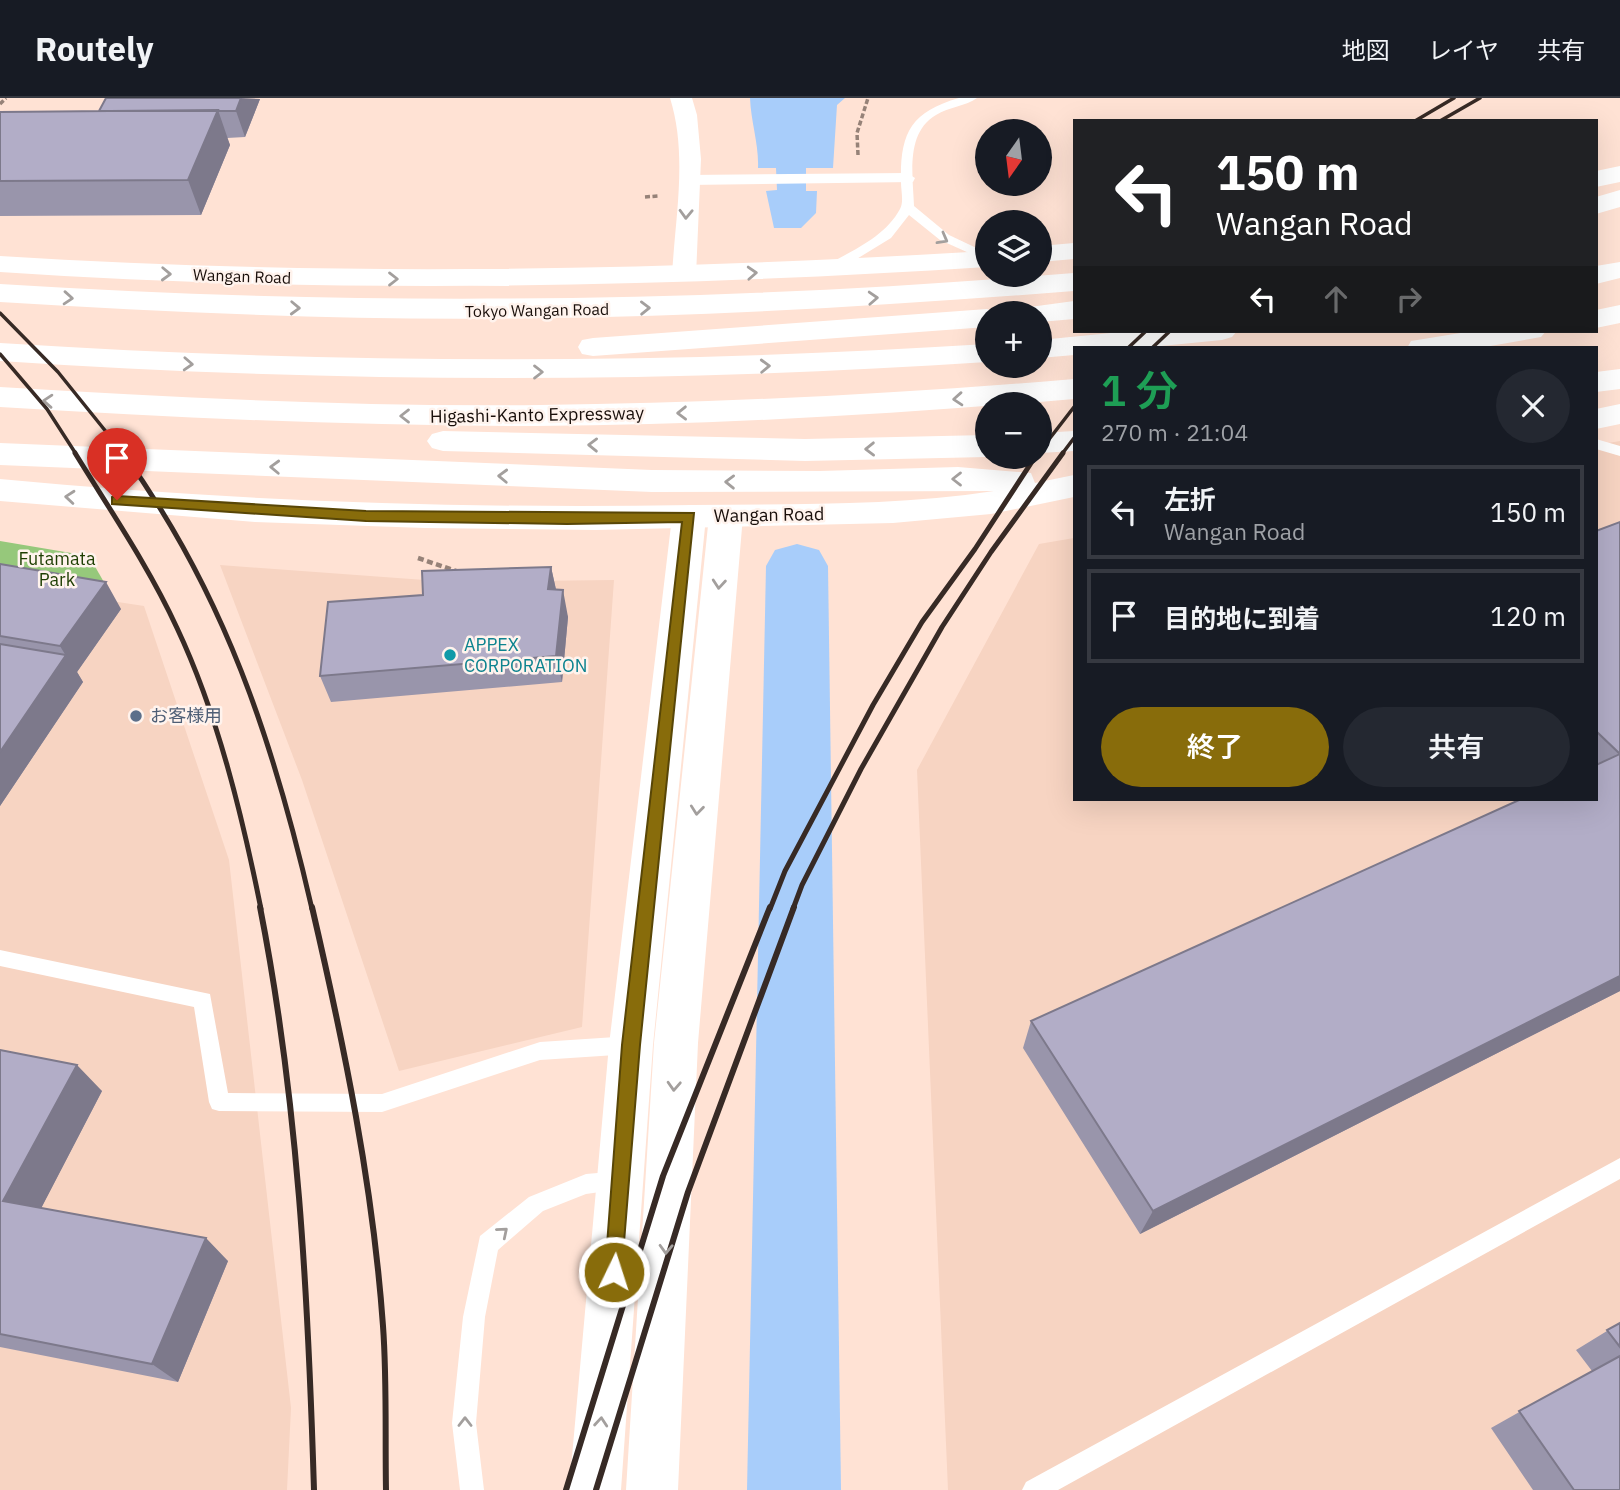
<!DOCTYPE html>
<html lang="ja">
<meta charset="utf-8">
<style>
:root{--surface:#171b24;--page:#242831;--text:#f1f3f6;--muted:#9ea1a6;--line:#363941;--accent:#886c0b}
body{margin:0;font-family:"IBM Plex Sans","Noto Sans JP",sans-serif;background:var(--page);color:var(--text);height:100vh;display:flex;flex-direction:column;font-size:26px;white-space:nowrap}
*{box-sizing:border-box;margin:0}
p{font-size:23px;color:var(--muted)}
.icon{flex:none;width:38px;height:38px;fill:none;stroke:currentColor;stroke-width:2;stroke-linecap:round;stroke-linejoin:round}
.map{position:relative;flex:1;overflow:hidden}
.side{position:absolute;left:1073px;top:248px;width:525px;height:455px;display:flex;flex-direction:column;background:var(--surface);border-radius:0px;box-shadow:0 7px 28px #0002}
.side>*{flex:none}
.banner{position:absolute;left:1073px;top:21px;width:525px;height:214px;border-radius:0px;box-shadow:0 7px 28px #0002;background:#202124;color:#fff;overflow:hidden}
.needle{width:46px;rotate:194deg}
.fabs{position:absolute;left:975px;top:21px;display:grid;gap:14px}
.fabs a{display:grid;place-items:center;width:77px;height:77px;border-radius:50%;background:var(--surface);box-shadow:0 7px 28px #0002;font-size:35px}
.pin{position:absolute;display:grid;place-items:center;width:60px;height:60px;color:#fff;margin:-72px -30px;border-radius:50% 50% 50% 0;rotate:-45deg;box-shadow:0 0 7px #0007}
.pin .icon{rotate:45deg}
.me{position:absolute;width:77px;margin:-38px;rotate:4deg;stroke-linejoin:round;filter:drop-shadow(0 0 5px #0008)}
.turn{display:flex;align-items:center;gap:24px;height:147px;padding:0 28px;font-size:32px}
.turn .icon{width:91px;height:91px;stroke-width:2.5}
.turn b{display:block;font-size:49px;line-height:60px}
.lanes{display:flex;align-items:center;height:66px;padding:0 28px;background:#0003;justify-content:center;gap:35px;direction:ltr}
.lanes .off{opacity:.35}
.round{display:grid;place-items:center;flex:none;width:74px;height:74px;border-radius:37px;background:var(--page)}
.overview{display:flex;align-items:center;justify-content:space-between;height:119px;padding:0 28px}
h1{font-size:42px;font-weight:600;line-height:52px;color:#1e9e55}
.button{display:flex;gap:14px;margin-top:auto;padding:14px 28px}
.button a{flex:1;height:80px;border-radius:42px;background:var(--accent);color:#fff;font-size:28px;font-weight:600;line-height:80px;text-align:center}
.button a+a{background:var(--page);color:var(--text)}
ul{padding:0;list-style:none}
li{display:flex;align-items:center;gap:21px;height:94px;margin:0 14px 10px;padding:0 14px;border:4px solid var(--line);border-radius:0px}
li div{flex:1}
li b{display:block;font-size:26px}
li em{font-style:normal}
header{display:flex;align-items:center;gap:42px;box-sizing:border-box;height:98px;padding:0 35px;background:var(--surface);border-bottom:2px solid var(--line)}
header strong{font-size:33px}
nav{display:flex;gap:38px;margin-inline-start:auto;font-size:24px}
.map>svg:first-child{display:block}
.built{fill:#f7d4c2}
.green{fill:#96c87b}
.water{fill:#a8cdfa}
.lines{fill:none;stroke-linecap:round;stroke-linejoin:round}
.river{fill:#a8cdfa;fill-rule:evenodd}
.path-far1{stroke:#968278;stroke-width:3.5;stroke-dasharray:5 2.5;stroke-linecap:butt}
.path{stroke:#968278;stroke-width:4.5;stroke-dasharray:6 3.5;stroke-linecap:butt}
.service{fill:#fff;fill-rule:evenodd}
.pedestrian{fill:#fff;fill-rule:evenodd}
.minor{fill:#fff;fill-rule:evenodd}
.tertiary{fill:#fff;fill-rule:evenodd}
.trunk{fill:#fff;fill-rule:evenodd}
.motorway{fill:#fff;fill-rule:evenodd}
.rail-far2{stroke:#372a25;stroke-width:3.5}
.rail-far1{stroke:#372a25;stroke-width:5}
.rail{stroke:#372a25;stroke-width:6}
.wall{fill:#9995ab}
.shaded-wall{fill:#7d798b}
.building{fill:#b2adc7;stroke:#7d798b;stroke-width:2}
.oneway{stroke:#a39f9d}
.route{fill:#886c0b;stroke:#584607;stroke-width:2}
.culture-dot{fill:#0f9aa8;stroke:#fff3ed;stroke-width:2.5}
.service-dot{fill:#5c6f8a;stroke:#fff3ed;stroke-width:2.5}
.labels{text-anchor:middle;stroke-width:5;stroke-linejoin:round;paint-order:stroke}
.far-street-label{font-size:16px;fill:#190f0b;stroke:#fff3ed}
.street-label{font-size:18px;fill:#190f0b;stroke:#fff3ed}
.park-label{font-size:18px;fill:#1d3e02;stroke:#fff3ed}
.culture-label{font-size:18px;fill:#0d838f;stroke:#fff3ed;text-anchor:start}
.service-label{font-size:18px;fill:#4e5e75;stroke:#fff3ed;text-anchor:start}
</style>
<header>
<strong>Routely</strong>
<nav><a>地図</a><a>レイヤ</a><a>共有</a></nav>
</header>
<div class="map">
<svg width="1620" height="1392" viewBox="0 0 1620 1392">
<rect width="100%" height="100%" fill="#ffe2d4"/>
<path class="built" d="M1620,343V1392H948L917,672L1039,446L1074,440V702H1596V347Z
M220,467L452,484L614,482L582,929L399,973L302,682Z
M0,486L144,508L229,762L291,1310L287,1392H0Z"/>
<path class="green" d="M0,443L89,458L113,500L0,480Z"/>
<path class="water" d="M750,0H845L837,7L833,70H806V93H817L816,115L801,130H774L766,93L777,92L776,70H758C759,46 751,25 750,0Z"/>
<g class="lines">
<path class="river" d="M797,446L819,452L828,468L841,1392H747L766,468L775,452Z"/>
<path class="path-far1" d="M0,6L6,0
M858,57L857,35L868,0
M645,99L658,98"/>
<path class="path" d="M418,460L456,473"/>
<path class="service" d="M959,0H977C966,8 949,9 936,17C905,35 913,78 914,108L949,137L987,155V163L940,142L909,117L891,140L837,173H827V167C853,152 885,139 900,111C904,104 901,93 901,84C900,36 910,14 959,0Z
M1596,341L1620,348V358L1596,351Z
M0,852L210,896L228,995L382,996L540,944L631,938L638,941L641,947L638,953L631,956L540,962L382,1014L219,1013L212,1011L209,1004L194,909L0,868Z
M1620,1060V1081L1058,1392H1022L1026,1384Z
M621,1073L628,1076L631,1083L628,1090L586,1096L543,1113L498,1152L485,1219L476,1325L484,1392H460L452,1325L463,1219L480,1138L529,1099L586,1076Z"/>
<path class="pedestrian" d="M907,75L915,80L913,84L688,87L680,82L688,77Z"/>
<path class="minor" d="M670,0H692L697,17L701,61L696,178L693,183H675L672,178C675,120 688,57 670,0Z"/>
<path class="tertiary" d="M689,407L701,411L706,419L653,947L621,1392H569L609,947L672,419L677,411Z
M726,407L738,410L743,418L698,945L678,1392H626L654,945L709,418L714,410Z"/>
<path class="trunk" d="M1620,68V84L1596,89V73Z
M1074,145V161L1040,164V148Z
M987,153V169C657,190 330,196 0,174V158C330,179 657,173 987,153Z
M1074,175V193C896,207 718,218 540,220C360,223 180,215 0,204V186C363,209 712,205 1074,175Z
M1620,306V326L1596,331V311Z
M0,345L652,372L820,373L958,369L1031,375L1035,385L1074,377V399L991,416L893,425L596,432L425,430L255,424L0,403V381C231,403 461,411 693,407C793,406 895,408 994,393L652,394L0,367Z"/>
<path class="motorway" d="M1620,92V109L1596,116V99Z
M1620,164V180L1596,186V168Z
M1074,203V221L1040,224V215H1025L1030,209Z
M1620,207V225L1596,230V212Z
M987,211L998,215H987V229L593,258L582,256L578,249L582,242L593,240Z
M1131,233H1237L1232,239L1222,242L1141,250H1074V257L1040,260V242Z
M1473,233H1546L1541,239L1479,250H1407L1411,243Z
M0,245C330,266 657,267 987,246V264C657,286 330,285 0,263Z
M1620,271V291L1596,294V274Z
M1074,281V301C897,316 716,327 535,328C357,328 178,320 0,309V289C180,300 360,309 540,307C718,305 896,296 1074,281Z
M443,333L805,341L987,337V359L805,363L443,353L432,350L427,343L432,336Z
M1074,333V353L1040,355V335Z"/>
<path class="rail-far2" d="M1415,23L1454,0
M1440,23L1480,0
M0,215L58,274L124,356
M1128,250L1146,233
M1152,250L1170,233
M0,256L47,311L76,356
M1040,353L1074,309
M1062,356L1074,340"/>
<path class="rail-far1" d="M75,355C110,412 149,469 177,530C218,617 242,717 261,811
M123,355C224,494 274,645 312,811
M770,811L785,773L873,607L922,524L975,451L1035,359
M793,811L802,787L861,671L942,529L991,454L1063,355"/>
<path class="rail" d="M260,809C298,1002 308,1196 314,1392
M312,809C344,947 373,1087 383,1228C387,1282 385,1337 386,1392
M566,1392L663,1078L770,809
M596,1392L688,1094L794,809"/>
</g>
<path class="wall" d="M106,0L260,1L245,39L227,40L230,47L201,117L0,118V14L99,13Z
M1620,424V893L1140,1136L1023,950L1031,923L1596,702V433Z
M0,466L121,511L77,574L83,584L0,708Z
M551,469L556,492L568,519L562,584L331,604L320,578L423,497Z
M0,952L102,993L41,1110L228,1163L178,1284L0,1249Z
M1620,1225V1392H1533L1491,1330L1592,1273L1576,1252Z"/>
<path class="shaded-wall" d="M241,0L260,1L245,39L236,13Z
M218,12L230,47L201,117L188,82Z
M551,469L557,496L548,491Z
M106,484L121,511L77,574L83,584L0,708V654L66,558L60,548Z
M563,492L568,519L562,584L556,558Z
M1620,878V893L1140,1136L1153,1113Z
M77,967L102,993L33,1126L3,1103Z
M206,1140L228,1163L178,1284L152,1266Z"/>
<path class="building" d="M106,0H241L236,13H99Z
M218,12L188,82L0,83V14Z
M1620,424V656L1596,633V433Z
M0,466L106,484L60,548L0,538Z
M551,469L548,491L563,492L556,558L320,578L328,504L423,497L422,473Z
M0,546L66,557L0,654Z
M1620,656V878L1153,1113L1031,923L1519,702H1596V667Z
M0,952L77,967L3,1103L206,1140L152,1266L0,1236Z
M1620,1225V1249L1607,1232Z
M1620,1258V1392H1574L1519,1313Z"/>
<defs><path id="oneway-chevron" d="M-2-3.5L2.5 0L-2 3.5" fill="none" stroke-width="1.6" stroke-linecap="round" stroke-linejoin="round" transform="scale(1.75)"/></defs>
<g class="oneway">
<use href="#oneway-chevron" transform="translate(686 116) rotate(92)"/>
<use href="#oneway-chevron" transform="translate(943 141) rotate(29)"/>
<use href="#oneway-chevron" transform="translate(752 175) rotate(-3)"/>
<use href="#oneway-chevron" transform="translate(166 176) rotate(2)"/>
<use href="#oneway-chevron" transform="translate(393 181)"/>
<use href="#oneway-chevron" transform="translate(68 200) rotate(4)"/>
<use href="#oneway-chevron" transform="translate(873 200) rotate(-3)"/>
<use href="#oneway-chevron" transform="translate(295 210) rotate(2)"/>
<use href="#oneway-chevron" transform="translate(645 210) rotate(-1)"/>
<use href="#oneway-chevron" transform="translate(188 266) rotate(3)"/>
<use href="#oneway-chevron" transform="translate(765 268) rotate(-2)"/>
<use href="#oneway-chevron" transform="translate(538 274)"/>
<use href="#oneway-chevron" transform="translate(958 301) rotate(176)"/>
<use href="#oneway-chevron" transform="translate(48 303) rotate(-176)"/>
<use href="#oneway-chevron" transform="translate(682 315) rotate(179)"/>
<use href="#oneway-chevron" transform="translate(405 318) rotate(-180)"/>
<use href="#oneway-chevron" transform="translate(593 347) rotate(-179)"/>
<use href="#oneway-chevron" transform="translate(870 351) rotate(179)"/>
<use href="#oneway-chevron" transform="translate(275 369) rotate(-178)"/>
<use href="#oneway-chevron" transform="translate(503 378) rotate(-178)"/>
<use href="#oneway-chevron" transform="translate(957 381) rotate(180)"/>
<use href="#oneway-chevron" transform="translate(730 384) rotate(-179)"/>
<use href="#oneway-chevron" transform="translate(70 399) rotate(-175)"/>
<use href="#oneway-chevron" transform="translate(719 486) rotate(95)"/>
<use href="#oneway-chevron" transform="translate(697 712) rotate(96)"/>
<use href="#oneway-chevron" transform="translate(674 988) rotate(93)"/>
<use href="#oneway-chevron" transform="translate(503 1134) rotate(-40)"/>
<use href="#oneway-chevron" transform="translate(666 1151) rotate(92)"/>
<use href="#oneway-chevron" transform="translate(465 1324) rotate(-90)"/>
<use href="#oneway-chevron" transform="translate(601 1324) rotate(-85)"/>
</g>
<path class="route" d="M117,398L366,413L694,415L640,947L621,1181L614,1184L607,1181L605,1174L622,947L682,424L567,426L366,423L112,406V399Z"/>
<circle class="culture-dot" cx="450" cy="557" r="7"/>
<circle class="service-dot" cx="136" cy="618" r="7"/>
<g class="labels">
<g class="far-street-label">
<text transform="translate(242 178) rotate(2)" y="6">Wangan Road</text>
<text transform="translate(537 212) rotate(-1)" y="6">Tokyo Wangan Road</text>
</g>
<g class="street-label">
<text transform="translate(537 317) rotate(-1)" y="6">Higashi-Kanto Expressway</text>
<text transform="translate(769 417) rotate(-1)" y="6">Wangan Road</text>
</g>
<g class="park-label">
<text x="57" y="467">Futamata<tspan x="57" dy="21">Park</tspan></text>
</g>
<g class="culture-label">
<text x="464" y="553">APPEX<tspan x="464" dy="21">CORPORATION</tspan></text>
</g>
<g class="service-label">
<text x="150" y="624">お客様用</text>
</g>
</g>
</svg>
<div class="fabs">
<a><svg class="needle" viewBox="-14 -14 28 28"><path d="M0-13l5 13h-10z" fill="#e53935"/><path d="M0 13l5-13h-10z" fill="#9ea1a6"/></svg></a>
<a><svg class="icon" aria-label="layers" viewBox="0 0 24 24"><path d="M12 4l9 5-9 5-9-5zM3 14l9 5 9-5"/></svg></a>
<a>+</a>
<a>−</a>
</div>
<div class="pin" style="left:117px;top:402px;background:#d93025"><svg class="icon" aria-label="arrive" viewBox="0 0 24 24"><path d="M6 21V4h12l-3 4 3 4H6"/></svg></div>
<svg class="me" style="left:614px;top:1174px" viewBox="-20 -20 40 40"><circle r="17" fill="#886c0b" stroke="#fff" stroke-width="3"/><path d="M0-11L8 9 0 5-8 9z" fill="#fff"/></svg>
<div class="banner">
<div class="turn"><svg class="icon" aria-label="left" viewBox="0 0 24 24"><path d="M17 20v-9H6M10 6l-5 5 5 5"/></svg><div><b>150 m</b>Wangan Road</div></div>
<div class="lanes"><svg class="icon" aria-label="left" viewBox="0 0 24 24"><path d="M17 20v-9H6M10 6l-5 5 5 5"/></svg><svg class="icon off" aria-label="ahead" viewBox="0 0 24 24"><path d="M12 20V5M6 11l6-6 6 6"/></svg><svg class="icon off" aria-label="right" viewBox="0 0 24 24"><path d="M7 20v-9h11M14 6l5 5-5 5"/></svg></div>
</div>
<section class="side">
<div class="overview"><div><h1>1 分</h1><p>270 m · 21:04</p></div><a class="round"><svg class="icon" aria-label="close" viewBox="0 0 24 24"><path d="M6 6l12 12M18 6L6 18"/></svg></a></div>
<ul>
<li><svg class="icon" aria-label="left" viewBox="0 0 24 24"><path d="M17 20v-9H6M10 6l-5 5 5 5"/></svg><div><b>左折</b><p>Wangan Road</p></div><em>150 m</em></li>
<li><svg class="icon" aria-label="arrive" viewBox="0 0 24 24"><path d="M6 21V4h12l-3 4 3 4H6"/></svg><div><b>目的地に到着</b></div><em>120 m</em></li>
</ul>
<div class="button"><a>終了</a><a>共有</a></div>
</section>
</div>
